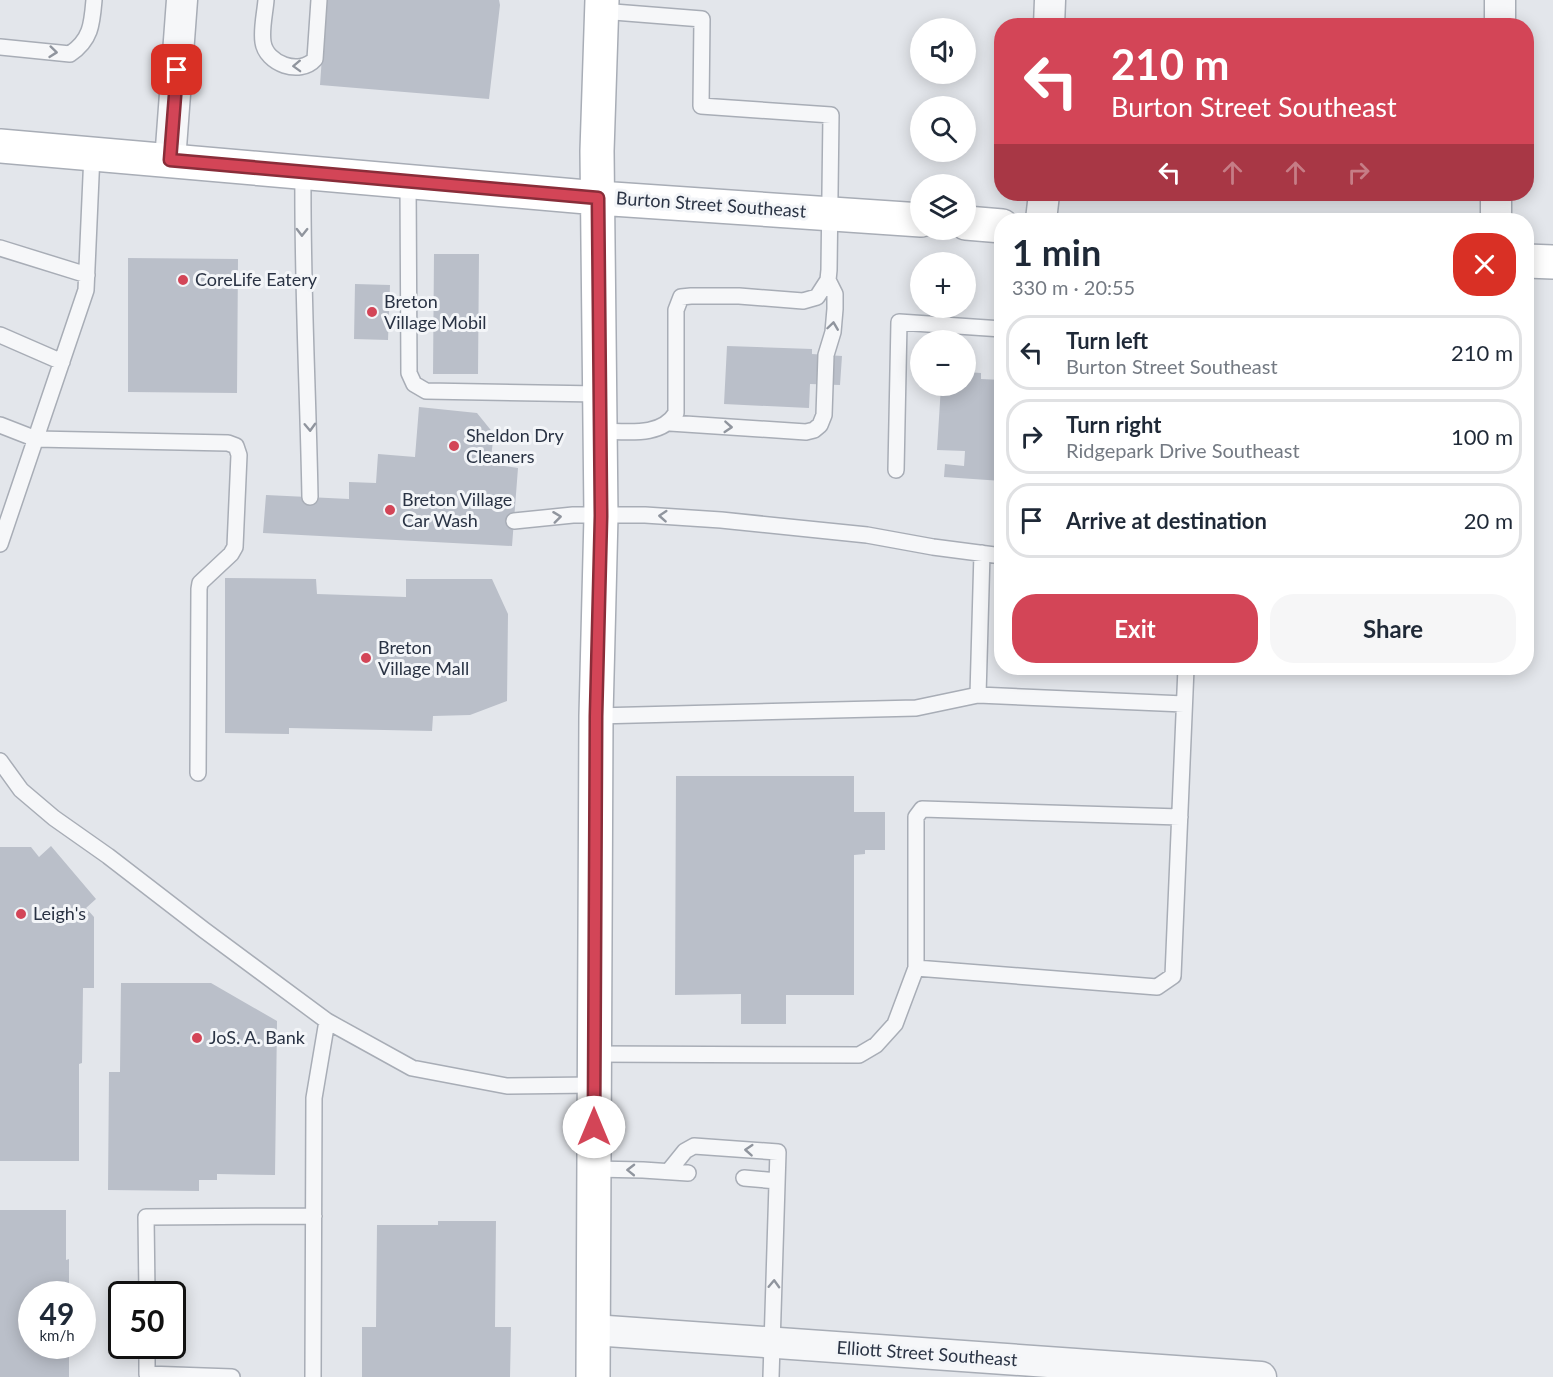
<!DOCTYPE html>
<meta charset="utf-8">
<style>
:root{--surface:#fff;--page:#f6f6f7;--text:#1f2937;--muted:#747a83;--line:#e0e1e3;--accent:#d34557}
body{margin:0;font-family:Lato,sans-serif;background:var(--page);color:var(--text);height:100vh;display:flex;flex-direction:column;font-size:22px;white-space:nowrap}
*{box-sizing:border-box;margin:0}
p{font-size:20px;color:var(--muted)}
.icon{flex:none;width:33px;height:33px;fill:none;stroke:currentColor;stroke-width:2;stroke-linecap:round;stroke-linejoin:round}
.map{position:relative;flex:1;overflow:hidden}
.drawer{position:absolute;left:994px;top:213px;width:540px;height:462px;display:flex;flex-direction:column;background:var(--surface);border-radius:24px;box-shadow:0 3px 15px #0003}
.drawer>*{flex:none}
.top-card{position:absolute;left:994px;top:18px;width:540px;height:183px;border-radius:24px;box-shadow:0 3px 15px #0003;background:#d34557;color:#fff;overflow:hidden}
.controls{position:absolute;left:910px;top:18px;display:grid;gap:12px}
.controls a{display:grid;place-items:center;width:66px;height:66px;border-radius:50%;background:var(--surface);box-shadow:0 3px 15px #0003;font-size:30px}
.speed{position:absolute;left:18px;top:1281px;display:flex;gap:12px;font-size:30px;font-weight:700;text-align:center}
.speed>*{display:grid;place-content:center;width:78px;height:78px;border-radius:50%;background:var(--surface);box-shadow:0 3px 15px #0003;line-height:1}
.speed small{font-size:15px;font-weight:400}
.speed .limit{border:3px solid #111;border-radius:9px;background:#fff;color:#111}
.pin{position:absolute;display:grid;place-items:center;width:51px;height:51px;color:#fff;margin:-26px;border-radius:12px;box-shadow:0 3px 9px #0006}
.me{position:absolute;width:66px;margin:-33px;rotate:0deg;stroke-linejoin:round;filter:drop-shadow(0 0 4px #0008)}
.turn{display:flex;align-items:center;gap:21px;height:126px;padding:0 18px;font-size:27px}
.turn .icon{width:78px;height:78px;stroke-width:2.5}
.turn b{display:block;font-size:42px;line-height:51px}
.lanes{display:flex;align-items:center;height:57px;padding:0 18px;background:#0003;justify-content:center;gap:30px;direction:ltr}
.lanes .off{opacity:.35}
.round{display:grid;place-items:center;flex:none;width:63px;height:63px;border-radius:24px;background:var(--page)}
.headline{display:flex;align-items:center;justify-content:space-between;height:102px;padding:0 18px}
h1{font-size:36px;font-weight:700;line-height:45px}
.cta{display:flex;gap:12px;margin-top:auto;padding:12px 18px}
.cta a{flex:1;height:69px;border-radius:24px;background:var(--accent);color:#fff;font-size:24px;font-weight:700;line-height:69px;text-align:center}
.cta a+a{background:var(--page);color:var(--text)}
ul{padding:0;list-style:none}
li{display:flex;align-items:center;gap:18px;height:75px;margin:0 12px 9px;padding:0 6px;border:3px solid var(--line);border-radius:24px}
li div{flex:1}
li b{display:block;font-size:22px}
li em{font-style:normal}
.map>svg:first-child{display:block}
.building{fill:#babfc9}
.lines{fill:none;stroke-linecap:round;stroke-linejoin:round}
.service-casing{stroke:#a8adb6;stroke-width:18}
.minor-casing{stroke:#a8adb6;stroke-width:33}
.secondary-casing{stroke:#a8adb6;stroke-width:36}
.service{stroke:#f6f7f9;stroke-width:15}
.minor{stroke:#f6f7f9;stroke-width:30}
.secondary{stroke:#fff;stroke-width:33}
.oneway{stroke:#90959e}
.route-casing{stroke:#892d39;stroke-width:15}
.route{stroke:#d34557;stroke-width:10}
.poi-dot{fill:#d34557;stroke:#f3f5f8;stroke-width:2}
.labels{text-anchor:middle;stroke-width:6;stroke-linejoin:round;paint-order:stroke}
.street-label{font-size:18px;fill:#2a3344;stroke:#f3f5f8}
.poi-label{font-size:18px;fill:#2a3344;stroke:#f3f5f8;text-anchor:start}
</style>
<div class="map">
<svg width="1553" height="1377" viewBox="0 0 1553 1377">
<rect width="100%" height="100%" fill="#e3e6eb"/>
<path class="building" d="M326,0H499L500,5L489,99L320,85Z
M434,254H479L478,374H433Z
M128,258L238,259L237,393L128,392Z
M355,284L390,285L388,340L354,339Z
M727,346L812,349V354L842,356L840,385L810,384L809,408L724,404Z
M966,372L981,373V379L1002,380V481L944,477L945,464L964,466L965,451L937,450L941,386H966Z
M419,407L477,413L494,434L490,464L518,468L512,546L263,533L266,495L349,499V482L376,483L378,454L415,457Z
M225,578L316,579L317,594L406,597V579H492L508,614L507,701L470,715L433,716L432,731L289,728V734L225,733Z
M1111,668H1145V671L1111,669Z
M676,776H854V812H885V850H865V854L854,855V995H786V1024H741V994L675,995Z
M51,846L96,899L86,908L94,917V988H83L82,1063L79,1064V1161H0V847H31L39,857Z
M121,983H211L277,1021L275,1175L217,1174V1180H199V1191L108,1190L109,1072H120Z
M0,1210H66V1260L69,1259V1294H32V1346H69V1377H0Z
M438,1221H496L495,1327H511L510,1377H362V1327H376L377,1225H438Z"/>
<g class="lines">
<defs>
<path id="service" d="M266,0C265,13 261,29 263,42C266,64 300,76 315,59L319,0
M0,47L70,54C91,40 92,24 94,0
M303,173C302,281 308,389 310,497
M408,181L409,373L414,384L426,391L599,394
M0,248L87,275
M0,335L62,362
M670,423L806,432L814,430L820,425L824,415L826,355L833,332L835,309V294L828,280
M0,425L36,439L228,443L236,446L239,455L235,547L231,554L200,583L199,589L198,773
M600,431C625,431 661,438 676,413V310L681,297L691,296H739L803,301L817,297L828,280L829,270L831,115L701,106L702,19L601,11
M896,470L899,322L1002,329
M514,521L573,515H645L721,520L867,535L933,547L1002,556
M0,544L86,290L92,154
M978,695L982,553
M596,716L916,708L978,695L1184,704
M0,761L21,790L54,818L108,856L204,930L327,1021L412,1068L507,1086L594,1085
M916,968V817L922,809L1180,817
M594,1054L859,1055L876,1045L895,1024L916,968L1157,987L1173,976L1186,668
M594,1169L643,1170L688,1173
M668,1172L685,1151L694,1146L778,1152L771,1377
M744,1178L777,1181
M147,1294L146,1217L314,1216
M147,1346V1374L232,1377
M313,1377L314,1098L327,1021"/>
<path id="minor" d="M1049,26L1050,0
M1500,26V0
M170,161L182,0
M1041,220L1044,194
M1496,220V194
M593,1330L1261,1377"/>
<path id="secondary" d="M0,146L598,198L921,220
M966,223L1002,226
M1527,261L1553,262
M593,1377L596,716L601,516L597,151L602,0"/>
</defs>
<use href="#service" class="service-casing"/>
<use href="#minor" class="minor-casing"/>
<use href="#secondary" class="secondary-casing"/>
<use href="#service" class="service"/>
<use href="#minor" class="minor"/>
<use href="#secondary" class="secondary"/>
</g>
<defs><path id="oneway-chevron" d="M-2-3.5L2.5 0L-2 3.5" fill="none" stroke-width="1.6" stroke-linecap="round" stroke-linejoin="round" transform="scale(1.5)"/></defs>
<g class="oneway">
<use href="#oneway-chevron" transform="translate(53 52) rotate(6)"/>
<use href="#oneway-chevron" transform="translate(297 66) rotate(178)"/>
<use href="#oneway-chevron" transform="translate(302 232) rotate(91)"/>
<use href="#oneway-chevron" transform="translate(833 326) rotate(-82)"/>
<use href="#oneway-chevron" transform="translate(310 427) rotate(88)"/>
<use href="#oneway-chevron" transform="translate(728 427) rotate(4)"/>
<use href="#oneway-chevron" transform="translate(663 516) rotate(-176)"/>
<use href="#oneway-chevron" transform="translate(557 517) rotate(-7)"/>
<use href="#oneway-chevron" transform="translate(749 1150) rotate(-176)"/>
<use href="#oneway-chevron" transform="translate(631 1170) rotate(-179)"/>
<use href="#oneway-chevron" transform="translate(774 1284) rotate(-88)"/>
</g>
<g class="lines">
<defs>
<path id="route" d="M177,70L170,160L598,198L601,516L596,716L594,1127"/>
</defs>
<use href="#route" class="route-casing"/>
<use href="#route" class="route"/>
</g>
<g class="poi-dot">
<circle cx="183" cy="280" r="6"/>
<circle cx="372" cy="312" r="6"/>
<circle cx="454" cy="446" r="6"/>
<circle cx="390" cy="510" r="6"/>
<circle cx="366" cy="658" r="6"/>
<circle cx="21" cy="914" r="6"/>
<circle cx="197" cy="1038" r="6"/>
</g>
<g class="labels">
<g class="street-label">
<text transform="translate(711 205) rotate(4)" y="6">Burton Street Southeast</text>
<text transform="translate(927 1354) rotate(4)" y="6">Elliott Street Southeast</text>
</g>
<g class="poi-label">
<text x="195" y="286">CoreLife Eatery</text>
<text x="384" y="308">Breton<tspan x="384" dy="21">Village Mobil</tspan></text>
<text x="466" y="442">Sheldon Dry<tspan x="466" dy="21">Cleaners</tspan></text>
<text x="402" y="506">Breton Village<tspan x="402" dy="21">Car Wash</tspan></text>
<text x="378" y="654">Breton<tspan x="378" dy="21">Village Mall</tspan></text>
<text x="33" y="920">Leigh's</text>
<text x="209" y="1044">JoS. A. Bank</text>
</g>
</g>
</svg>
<div class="controls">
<a><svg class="icon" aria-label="sound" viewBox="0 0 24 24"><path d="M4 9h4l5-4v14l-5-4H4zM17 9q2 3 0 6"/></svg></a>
<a><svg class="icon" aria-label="search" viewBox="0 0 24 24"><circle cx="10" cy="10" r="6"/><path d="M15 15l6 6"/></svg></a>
<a><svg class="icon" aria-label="layers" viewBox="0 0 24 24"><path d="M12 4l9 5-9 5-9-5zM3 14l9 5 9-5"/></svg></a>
<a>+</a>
<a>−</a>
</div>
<div class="speed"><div>49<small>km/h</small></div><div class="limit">50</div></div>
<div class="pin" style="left:177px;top:70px;background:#d93025"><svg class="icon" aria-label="arrive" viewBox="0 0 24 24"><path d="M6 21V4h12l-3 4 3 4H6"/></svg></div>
<svg class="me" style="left:594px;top:1127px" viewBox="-20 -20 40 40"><circle r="19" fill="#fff"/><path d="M0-13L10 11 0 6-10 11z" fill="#d34557"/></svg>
<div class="top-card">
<div class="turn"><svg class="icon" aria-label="left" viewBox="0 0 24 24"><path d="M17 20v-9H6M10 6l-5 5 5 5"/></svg><div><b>210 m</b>Burton Street Southeast</div></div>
<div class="lanes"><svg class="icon" aria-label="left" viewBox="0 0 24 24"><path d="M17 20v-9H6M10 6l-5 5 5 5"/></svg><svg class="icon off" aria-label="ahead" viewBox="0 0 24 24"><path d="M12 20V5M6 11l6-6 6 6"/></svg><svg class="icon off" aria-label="ahead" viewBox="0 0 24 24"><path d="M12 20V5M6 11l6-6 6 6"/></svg><svg class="icon off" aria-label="right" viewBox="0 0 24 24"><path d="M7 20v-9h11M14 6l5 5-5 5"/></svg></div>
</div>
<section class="drawer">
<div class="headline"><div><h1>1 min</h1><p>330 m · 20:55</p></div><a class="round" style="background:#d93025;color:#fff"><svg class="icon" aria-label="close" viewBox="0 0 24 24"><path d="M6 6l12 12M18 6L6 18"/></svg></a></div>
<ul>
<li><svg class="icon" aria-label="left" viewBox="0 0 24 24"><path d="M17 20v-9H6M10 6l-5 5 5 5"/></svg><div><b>Turn left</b><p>Burton Street Southeast</p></div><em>210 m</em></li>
<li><svg class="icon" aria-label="right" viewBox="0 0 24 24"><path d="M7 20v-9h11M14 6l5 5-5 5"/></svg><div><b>Turn right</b><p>Ridgepark Drive Southeast</p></div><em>100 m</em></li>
<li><svg class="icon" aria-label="arrive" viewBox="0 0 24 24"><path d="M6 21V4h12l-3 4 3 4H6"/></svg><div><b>Arrive at destination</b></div><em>20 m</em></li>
</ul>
<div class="cta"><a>Exit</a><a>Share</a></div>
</section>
</div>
